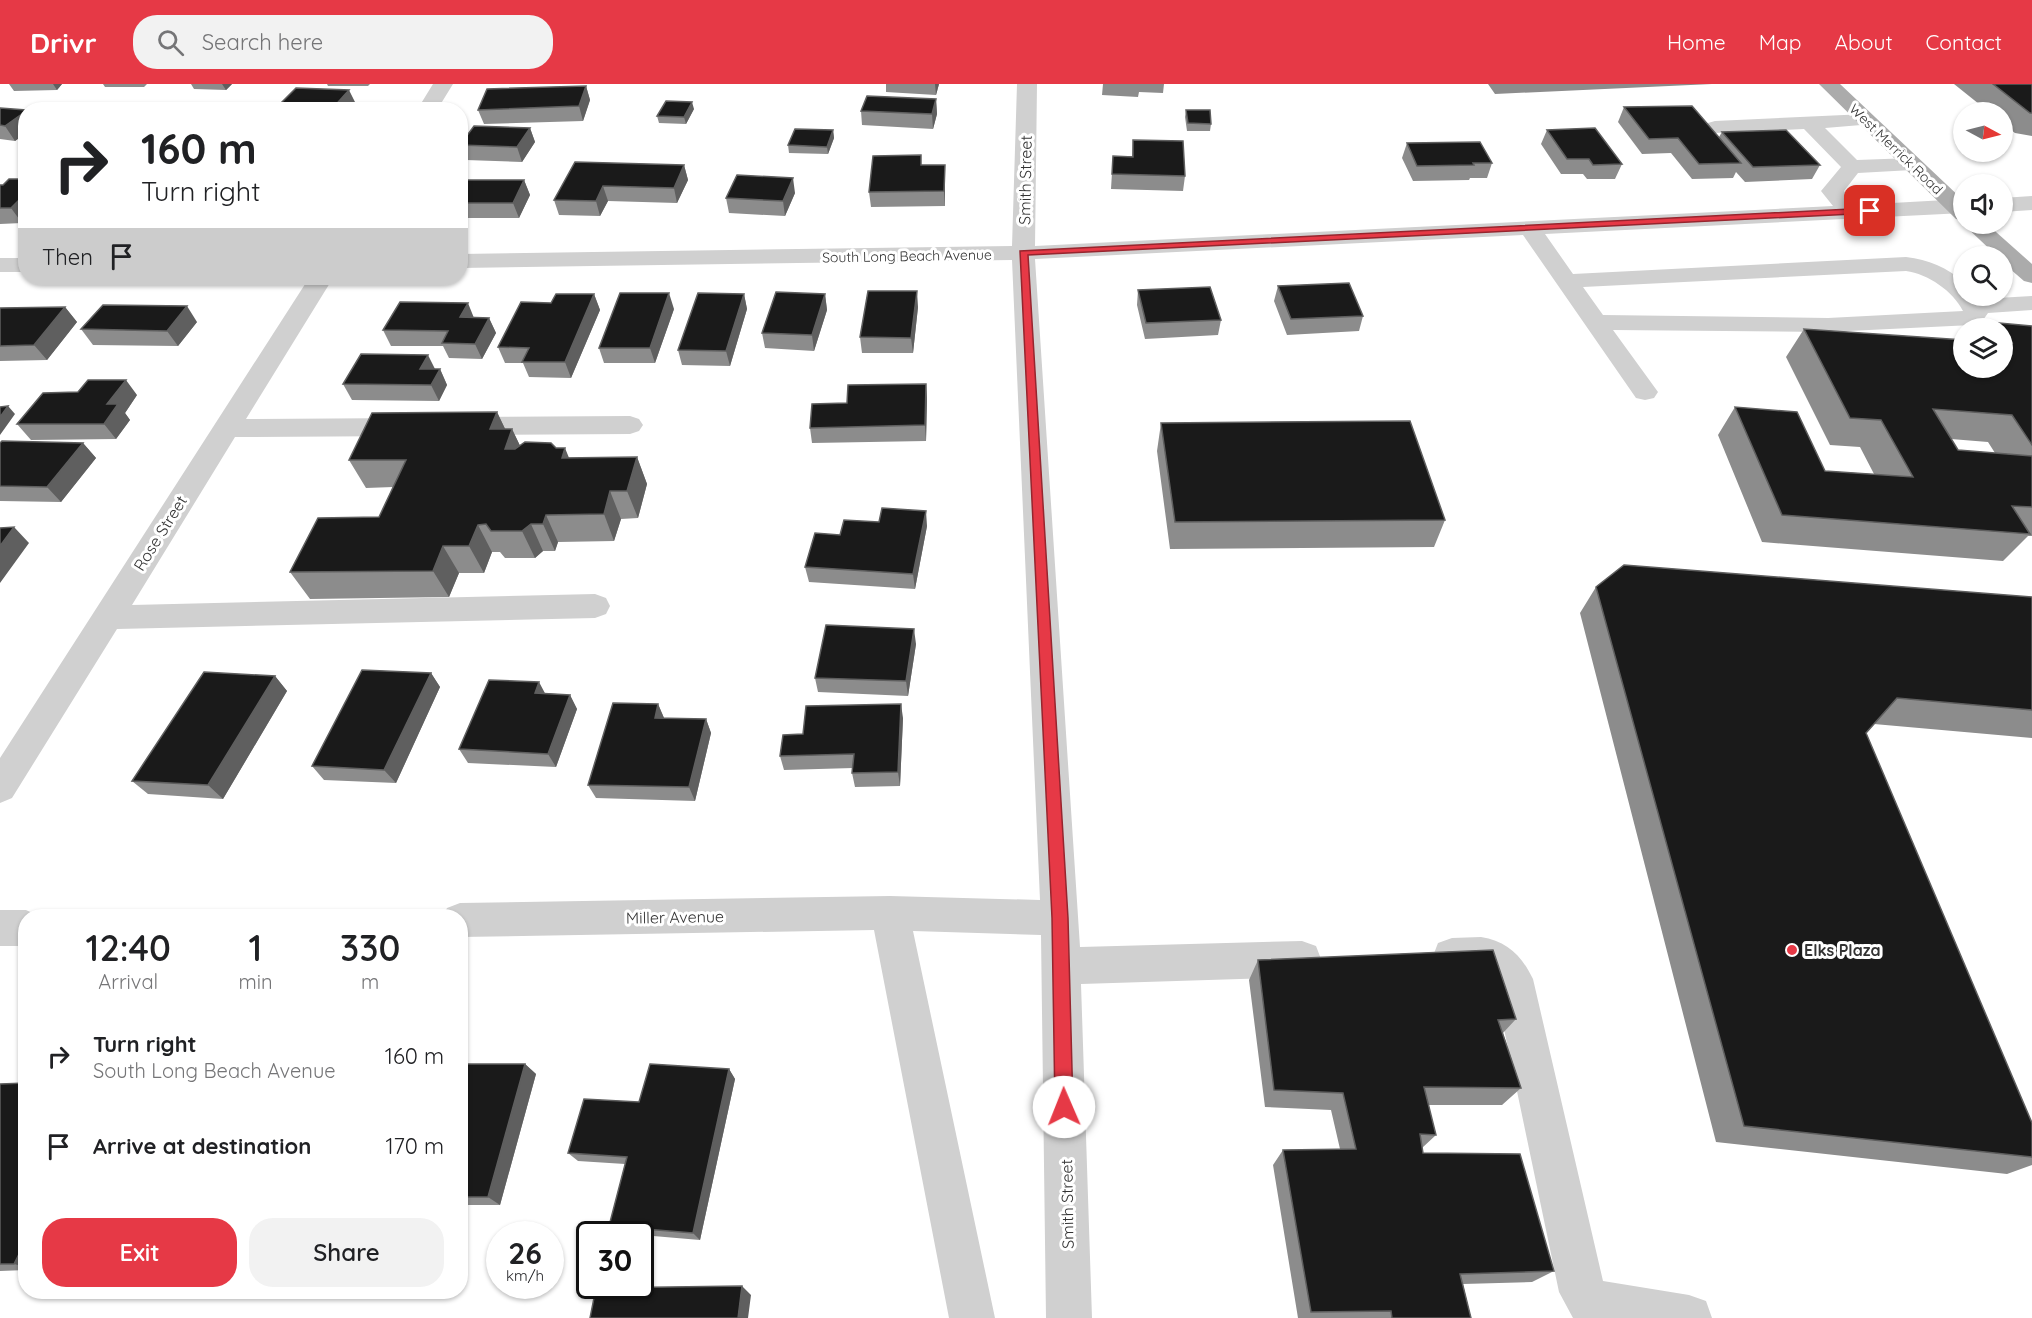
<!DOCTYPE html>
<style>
:root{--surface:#fff;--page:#f2f2f2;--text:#202124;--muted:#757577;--accent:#e63946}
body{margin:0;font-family:Quicksand,sans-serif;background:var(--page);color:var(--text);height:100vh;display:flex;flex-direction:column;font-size:22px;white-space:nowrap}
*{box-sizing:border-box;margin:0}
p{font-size:20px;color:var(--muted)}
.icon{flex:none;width:33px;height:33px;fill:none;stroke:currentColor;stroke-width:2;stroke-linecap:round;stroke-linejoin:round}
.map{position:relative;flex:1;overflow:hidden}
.panel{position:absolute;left:18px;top:825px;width:450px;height:390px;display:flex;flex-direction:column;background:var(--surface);border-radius:24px;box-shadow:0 2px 4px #0004}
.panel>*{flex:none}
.hud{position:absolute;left:18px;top:18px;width:450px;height:183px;border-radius:24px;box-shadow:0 2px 4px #0004;background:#fff;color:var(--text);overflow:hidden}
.needle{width:39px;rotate:97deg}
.controls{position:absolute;left:1953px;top:18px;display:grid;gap:12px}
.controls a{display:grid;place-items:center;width:60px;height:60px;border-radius:50%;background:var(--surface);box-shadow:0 2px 4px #0004;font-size:30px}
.speed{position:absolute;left:486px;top:1137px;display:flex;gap:12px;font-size:30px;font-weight:700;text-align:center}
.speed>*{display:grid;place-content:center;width:78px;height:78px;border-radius:50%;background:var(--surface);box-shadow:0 2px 4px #0004;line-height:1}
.speed small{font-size:15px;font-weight:400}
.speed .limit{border:3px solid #111;border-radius:9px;background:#fff;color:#111}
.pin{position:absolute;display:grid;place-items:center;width:51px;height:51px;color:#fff;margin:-26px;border-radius:12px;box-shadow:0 3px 9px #0006}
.me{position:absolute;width:66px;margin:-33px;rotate:359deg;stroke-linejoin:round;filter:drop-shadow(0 0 4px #0008)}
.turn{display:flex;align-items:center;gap:21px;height:126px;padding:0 24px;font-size:27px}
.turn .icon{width:78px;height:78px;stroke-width:2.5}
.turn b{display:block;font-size:42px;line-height:51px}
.then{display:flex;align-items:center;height:57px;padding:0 24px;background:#0003;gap:12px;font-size:22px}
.eta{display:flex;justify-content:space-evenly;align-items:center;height:102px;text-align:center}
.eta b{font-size:36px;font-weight:600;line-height:42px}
.button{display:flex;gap:12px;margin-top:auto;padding:12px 24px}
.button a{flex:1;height:69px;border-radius:24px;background:var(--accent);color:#fff;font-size:24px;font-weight:600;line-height:69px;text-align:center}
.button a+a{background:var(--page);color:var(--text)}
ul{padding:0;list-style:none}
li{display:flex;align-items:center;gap:18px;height:90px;padding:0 24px}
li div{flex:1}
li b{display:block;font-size:22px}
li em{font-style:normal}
header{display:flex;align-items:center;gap:36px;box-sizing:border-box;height:84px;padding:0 30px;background:var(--accent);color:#fff}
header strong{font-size:28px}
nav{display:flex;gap:33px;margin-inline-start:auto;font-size:21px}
.search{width:420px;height:54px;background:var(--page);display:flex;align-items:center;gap:15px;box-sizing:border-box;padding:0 21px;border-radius:24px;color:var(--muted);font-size:22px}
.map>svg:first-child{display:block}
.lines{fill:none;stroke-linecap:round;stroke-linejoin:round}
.minor{fill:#d0d0d0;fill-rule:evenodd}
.major{fill:#ababab;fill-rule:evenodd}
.wall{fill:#8c8c8c;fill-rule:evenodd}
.shaded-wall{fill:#5f5f5f}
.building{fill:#1a1a1a;stroke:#5f5f5f;stroke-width:1.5}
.route{fill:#e63946;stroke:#96252e;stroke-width:1.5}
.poi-dot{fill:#e63946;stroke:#fff;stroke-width:2}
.labels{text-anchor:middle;stroke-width:6;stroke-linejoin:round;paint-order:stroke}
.far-street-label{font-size:14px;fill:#333;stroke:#fff}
.street-label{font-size:16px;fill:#333;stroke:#fff}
.poi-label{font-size:16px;font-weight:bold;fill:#333;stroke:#fff;text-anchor:start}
</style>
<header>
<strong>Drivr</strong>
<div class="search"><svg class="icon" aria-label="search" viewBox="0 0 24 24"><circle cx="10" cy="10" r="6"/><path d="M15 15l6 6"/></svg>Search here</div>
<nav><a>Home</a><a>Map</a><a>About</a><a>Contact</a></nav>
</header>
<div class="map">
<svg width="2032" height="1234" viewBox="0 0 2032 1234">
<rect width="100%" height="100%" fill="#fff"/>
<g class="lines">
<path class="minor" d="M433,0H453L437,26H417Z
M1017,0H1037L1035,162L1833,122L1821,107L1841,83L1804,45L1715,49L1708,47L1705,43L1708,39L1715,37L1866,30L1873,32L1876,36L1873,40L1825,44L1857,76L1912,74L1919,76L1922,80L1919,84L1912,86L1858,89L1844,107L1856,121L1964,115V129L1545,150L1573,190L1906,173C1929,176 1946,183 1964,198V212H1977L1980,215L2032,212V226L1988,229L1981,239L1972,241L1828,248L1613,246L1658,308L1654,314L1645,316L1636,314L1523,151L1035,175L1080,863L1302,857L1316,862L1321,875L1316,888L1302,893L1081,900L1092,1234H1046L1041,851L913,847L995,1234H949L874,846L460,853V832H443L447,824L460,819L890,812L1040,816L1012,176L460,184V170L1012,162ZM1906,187C1928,190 1953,207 1963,227L1828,234L1603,231L1583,203Z
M2032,112V126L2002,128V114Z
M0,174H26V188H0Z
M309,194H333L246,335L411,334L420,337L424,343L420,349L411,352L235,353L132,521L595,510L606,514L610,522L606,530L595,534L117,545L12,714L0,719V674Z
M630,332L639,335L643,341L639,347L630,350L459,351L450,348L446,342L450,336L459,333Z
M0,826H26L39,832H26V862H0Z
M1481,853C1507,857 1522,872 1533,895L1603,1197L1689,1211L1706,1217L1712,1234H1573L1559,1208L1495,902L1483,890H1452L1438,885L1433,872L1438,859L1452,854Z"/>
<path class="major" d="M1819,0H1840L1964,117V137L1956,135Z
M1963,140H1987L2032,180V199L2024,197L2002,178V172H1997Z"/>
</g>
<path class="wall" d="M9,0H62L57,6L14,7Z
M103,0H147L144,3H105Z
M191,0H232L226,6L194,5Z
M327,0H370L368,2H328Z
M886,0H939L936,11L886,8Z
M1103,0H1164L1163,9L1139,8L1138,13L1102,11Z
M1488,0H1712L1495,10Z
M1954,0H2032V52L2015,49L2002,39V28H1989Z
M586,2L590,16L583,37L484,40L478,26Z
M936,15L937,30L933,45L862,41L861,27Z
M1624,23L1719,53L1722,48L1820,81L1812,95L1745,98L1736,88L1733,94L1692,95L1671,69L1642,70L1618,38Z
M0,24L26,26V49L15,57L0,55Z
M694,25L686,40L659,39L657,32Z
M1186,26L1211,40L1210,47H1187L1185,33Z
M530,44L535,58L522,78L466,76L460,62V61Z
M833,46L834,54L828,70L789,69L788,61Z
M1547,46L1622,80L1615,95H1587L1583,90H1561L1541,60Z
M1133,56L1185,92L1183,107L1111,105L1113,72H1132Z
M1407,59L1492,79L1487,94H1470L1469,96L1413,97L1402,74Z
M684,81L688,96L677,119L608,117L600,132L559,131L554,116Z
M922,81H945V122L871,123L869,108Z
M460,96H524L530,111L519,134H460Z
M0,101H3L22,139L0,140Z
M795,109L785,132L729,129L726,114Z
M1278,202L1363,232L1359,247L1287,251L1274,217Z
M1138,206L1221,236L1218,251L1145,255L1137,221Z
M594,210L600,226L571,294L529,293L523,279H505L498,263L551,219Z
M744,210L747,225L730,282L682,281L678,266Z
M825,210L827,226L814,267L765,264L762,249Z
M65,223L77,238L47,276L0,277V224Z
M918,223L913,269H862L860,253Z
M674,225L655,279H604L599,264Z
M474,234H489L496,249L482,275L449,274L443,262H391L383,246Z
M197,238L178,262L93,261L81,245Z
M1999,239L2032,242V452H2028L2003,477L1762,458L1718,351L1735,323L1825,387L1874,390L1860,363L1830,361L1786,273L1804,245L2002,284V244H1995ZM1951,355L1988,358L1995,369L1958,366Z
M435,285H440L447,301L439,317L352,316L343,300Z
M926,300L927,315L926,357L812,359L810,344L847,319Z
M137,311L125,329L130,336L116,355L31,356L17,340Z
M497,328L505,345H512L520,362L556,364L569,374L637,373L647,400L638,434L621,435L614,457L558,458L555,467H543L535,474H505L500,468H492L484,489H459L449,513L310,515L290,488L379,433L393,403L366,404L349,376Z
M1161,339L1445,436L1434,463L1170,465L1157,367Z
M0,359H83L96,374L61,418L0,417Z
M927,442L915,505L809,498L805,483Z
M1596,503L2032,513V654L1874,640L1866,649L2032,1039V1081L2007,1090L1716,1058L1580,529Z
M916,560L908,612L818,608L815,594Z
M431,589L440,603L396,699L324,696L312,682Z
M275,592L287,607L223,715L148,710L132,697Z
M545,609L570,611L577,625L556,683L468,679L459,665Z
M658,620L664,634L706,635L711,649L695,717L596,714L588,701Z
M903,634L900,702L855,703L852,689L853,684L784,686L780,672Z
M1258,876L1516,935L1503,949L1521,1004L1502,1021H1428L1436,1051L1422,1064L1423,1069L1554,1187L1532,1198L1463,1200L1471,1234H1298L1273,1081L1283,1066L1340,1065L1331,1026L1265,1023L1249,896Z
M460,980H525L536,990L500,1121H460Z
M729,985L735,995L700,1156L618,1149L609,1142L625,1080L578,1077L568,1069L639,1018Z
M26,999V1186L0,1187V1000Z"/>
<path class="shaded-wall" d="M53,0H62L57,6Z
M222,0H232L226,6Z
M935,0H939L936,11Z
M586,2L590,16L583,37L579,22Z
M349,6L356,20L351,26H331Z
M936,15L937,30L933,45L932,30Z
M692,18L694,25L686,40L684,33Z
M26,27V49L15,57L5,42Z
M530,44L535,58L522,78L517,63Z
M833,46L834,54L828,70L827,63Z
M684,81L688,96L677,119L674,104Z
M945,81V122L944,107Z
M793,94L795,109L785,132L783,117Z
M524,96L530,111L519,134L513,119Z
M603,102L608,117L600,132L596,117Z
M26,109V136L22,139L11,124Z
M917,207L918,223L913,269L911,254Z
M669,209L674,225L655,279L650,264Z
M594,210L600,226L571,294L565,278Z
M744,210L747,225L730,282L726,267Z
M825,210L827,226L814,267L812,251Z
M468,219L474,234L460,233Z
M187,222L197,238L178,262L167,247Z
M65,223L77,238L47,276L34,261Z
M489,234L496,249L482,275L475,260Z
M428,271L436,287L420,285Z
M440,285L447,301L439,317L431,301Z
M126,296L137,311L125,329L130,336L116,355L104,340L107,320Z
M926,300L927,315L926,357L925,341Z
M8,322L15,330L0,351V333Z
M497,328L509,353L512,345L525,372L517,392L490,345Z
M83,359L96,374L61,418L47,403Z
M565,364L576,391L562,374Z
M637,373L647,400L638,434L627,407Z
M610,407L621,435L614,457L604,430Z
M926,427L927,442L915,505L913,490Z
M546,431L558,458L555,467L543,440Z
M531,440L543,467L535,474L522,447Z
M478,441L492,468L484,489L469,462Z
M14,443L29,459L0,499V462Z
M443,462L459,489L449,513L433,487Z
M914,545L916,560L908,612L906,597Z
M431,589L440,603L396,699L384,686Z
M275,592L287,607L223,715L208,701Z
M539,598L547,613L535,609Z
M570,611L577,625L556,683L548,670Z
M658,620L664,634H655Z
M901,620L903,634L900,702L898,688Z
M706,635L711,649L695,717L689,703Z
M525,980L536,990L500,1121L488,1113Z
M729,985L735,995L700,1156L693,1149Z
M26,1156V1183L14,1180Z
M742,1202L751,1211L748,1234H738Z"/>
<path class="building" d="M1993,0H2032V29H2030Z
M586,2L579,22L478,26L487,5Z
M296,4L349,6L331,26H274Z
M867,12L936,15L932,30L861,27Z
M666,17L692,18L684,33L657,32Z
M1692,22L1741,79L1699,80L1678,54L1649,55L1624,23Z
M0,24L26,26V27L5,42L0,41Z
M1186,26H1210L1211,40L1188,39Z
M474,42L530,44L517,63L460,61Z
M1595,44L1622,80L1593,81L1589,75H1567L1547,46Z
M795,45L833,46L827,63L788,61Z
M1786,46L1820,81L1753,83L1722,48Z
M1133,56L1183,57L1185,92L1112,90L1113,72L1133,73Z
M1480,58L1492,79H1473L1474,81L1417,82L1407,59Z
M921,71V81H945L944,107L869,108L873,72Z
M575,78L684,81L674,104L603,102L596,117L554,116Z
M737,91L793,94L783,117L726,114Z
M9,95H26V109L11,124H0V101H3Z
M460,96H524L513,119H460Z
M1349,199L1363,232L1291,235L1278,202Z
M1210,203L1221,236L1146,239L1138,206Z
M868,207H917L911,254L860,253Z
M776,208L825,210L812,251L762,249Z
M620,209H669L650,264H599Z
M698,209L744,210L726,267L678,266Z
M556,210H594L565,278H522L529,264L498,263L521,218L551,219Z
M400,218L468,219L460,233L489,234L475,260L442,259L448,247L383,246Z
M103,221L187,222L167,247L81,245Z
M65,223L34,261L0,262V224Z
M1999,239L2032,242V361L2012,331L1933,325L1958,366L2032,372V423L2012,422L2030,450L1782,431L1735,323L1797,328L1825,387L1913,393L1881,336L1850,334L1804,245L1964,256V284H2002V258L2012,259Z
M361,270L428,271L420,285H440L431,301L343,300Z
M88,296H126L107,320H118L104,340H17L43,309L78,308Z
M926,300L925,341L810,344L812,320L847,319L848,301Z
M8,322L0,333V323Z
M497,328L490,345H512L505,365H515L525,358L551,359L556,364H565L562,374L637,373L627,407H610L604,430L546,431L543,440H531L522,447H491L486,440L478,441L469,462H443L433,487L290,488L318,434L379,433L406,376H349L372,329Z
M1410,337L1445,436L1175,438L1161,339Z
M2,357L83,359L47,403L0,402V359Z
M882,424L926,427L913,490L805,483L815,449L840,451L844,436L879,438Z
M14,443L0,462V444Z
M1624,481L2032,513V626L1897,614L1866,649L2032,1039V1073L1744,1042L1596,503Z
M826,541L914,545L906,597L815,594Z
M362,586L431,589L384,686L312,682Z
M204,588L275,592L208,701L132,697Z
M489,596L539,598L535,609L570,611L548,670L459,665Z
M613,619L658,620L655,634L706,635L689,703L588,701Z
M901,620L898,688L852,689L854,670L780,672L783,651L803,650L806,622Z
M1493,866L1516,935L1498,936L1521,1004L1424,1003L1436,1051L1420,1050L1423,1069L1520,1070L1554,1187L1460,1190L1471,1234H1392L1391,1227L1311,1228L1283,1066L1356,1065L1343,1009L1274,1006L1258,876Z
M460,980H525L488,1113H460Z
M650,980L729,985L693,1149L609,1142L627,1073L568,1069L584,1015L639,1018Z
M26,999V1156L14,1180H0V1000Z
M742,1202L738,1234H590L596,1204Z"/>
<path class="route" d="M1870,124L1873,125V129L1028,171L1068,834L1073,1023L1070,1029L1064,1031L1058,1029L1055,1023L1052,834L1020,167Z"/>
<circle class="poi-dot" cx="1792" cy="866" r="6"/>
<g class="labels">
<g class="far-street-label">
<text transform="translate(1896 65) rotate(44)" y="5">West Merrick Road</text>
<text transform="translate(907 172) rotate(-1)" y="5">South Long Beach Avenue</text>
</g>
<g class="street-label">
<text transform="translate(1025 96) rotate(-89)" y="6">Smith Street</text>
<text transform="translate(160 449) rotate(-58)" y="6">Rose Street</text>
<text transform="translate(675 833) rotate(-1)" y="6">Miller Avenue</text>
<text transform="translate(1067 1120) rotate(-91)" y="6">Smith Street</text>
</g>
<g class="poi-label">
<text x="1804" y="872">Elks Plaza</text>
</g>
</g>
</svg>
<div class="controls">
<a><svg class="needle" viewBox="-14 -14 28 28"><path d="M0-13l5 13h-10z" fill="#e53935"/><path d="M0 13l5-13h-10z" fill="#757577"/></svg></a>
<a><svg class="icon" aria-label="sound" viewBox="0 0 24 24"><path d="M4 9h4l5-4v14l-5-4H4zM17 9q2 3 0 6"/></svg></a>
<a><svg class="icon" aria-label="search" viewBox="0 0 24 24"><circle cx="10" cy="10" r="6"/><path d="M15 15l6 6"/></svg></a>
<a><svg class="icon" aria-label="layers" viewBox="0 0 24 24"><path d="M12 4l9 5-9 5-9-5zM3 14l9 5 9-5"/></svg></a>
</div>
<div class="speed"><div>26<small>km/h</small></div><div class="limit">30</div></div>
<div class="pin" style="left:1870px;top:127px;background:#d93025"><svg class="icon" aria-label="arrive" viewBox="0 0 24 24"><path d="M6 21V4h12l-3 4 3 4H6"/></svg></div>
<svg class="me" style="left:1064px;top:1023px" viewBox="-20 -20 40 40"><circle r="19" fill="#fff"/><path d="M0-13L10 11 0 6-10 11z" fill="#e63946"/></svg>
<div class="hud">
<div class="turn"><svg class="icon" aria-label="right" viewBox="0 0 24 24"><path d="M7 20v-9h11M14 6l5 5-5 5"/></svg><div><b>160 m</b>Turn right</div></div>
<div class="then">Then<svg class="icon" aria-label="arrive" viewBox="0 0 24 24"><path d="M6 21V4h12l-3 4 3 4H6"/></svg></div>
</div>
<section class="panel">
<div class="eta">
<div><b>12:40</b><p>Arrival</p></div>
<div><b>1</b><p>min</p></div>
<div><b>330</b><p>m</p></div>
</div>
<ul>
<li><svg class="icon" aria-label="right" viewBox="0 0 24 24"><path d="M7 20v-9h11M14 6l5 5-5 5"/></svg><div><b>Turn right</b><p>South Long Beach Avenue</p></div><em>160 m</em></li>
<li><svg class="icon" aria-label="arrive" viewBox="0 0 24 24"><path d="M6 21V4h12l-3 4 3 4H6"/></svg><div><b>Arrive at destination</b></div><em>170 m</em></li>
</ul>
<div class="button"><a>Exit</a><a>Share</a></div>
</section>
</div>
